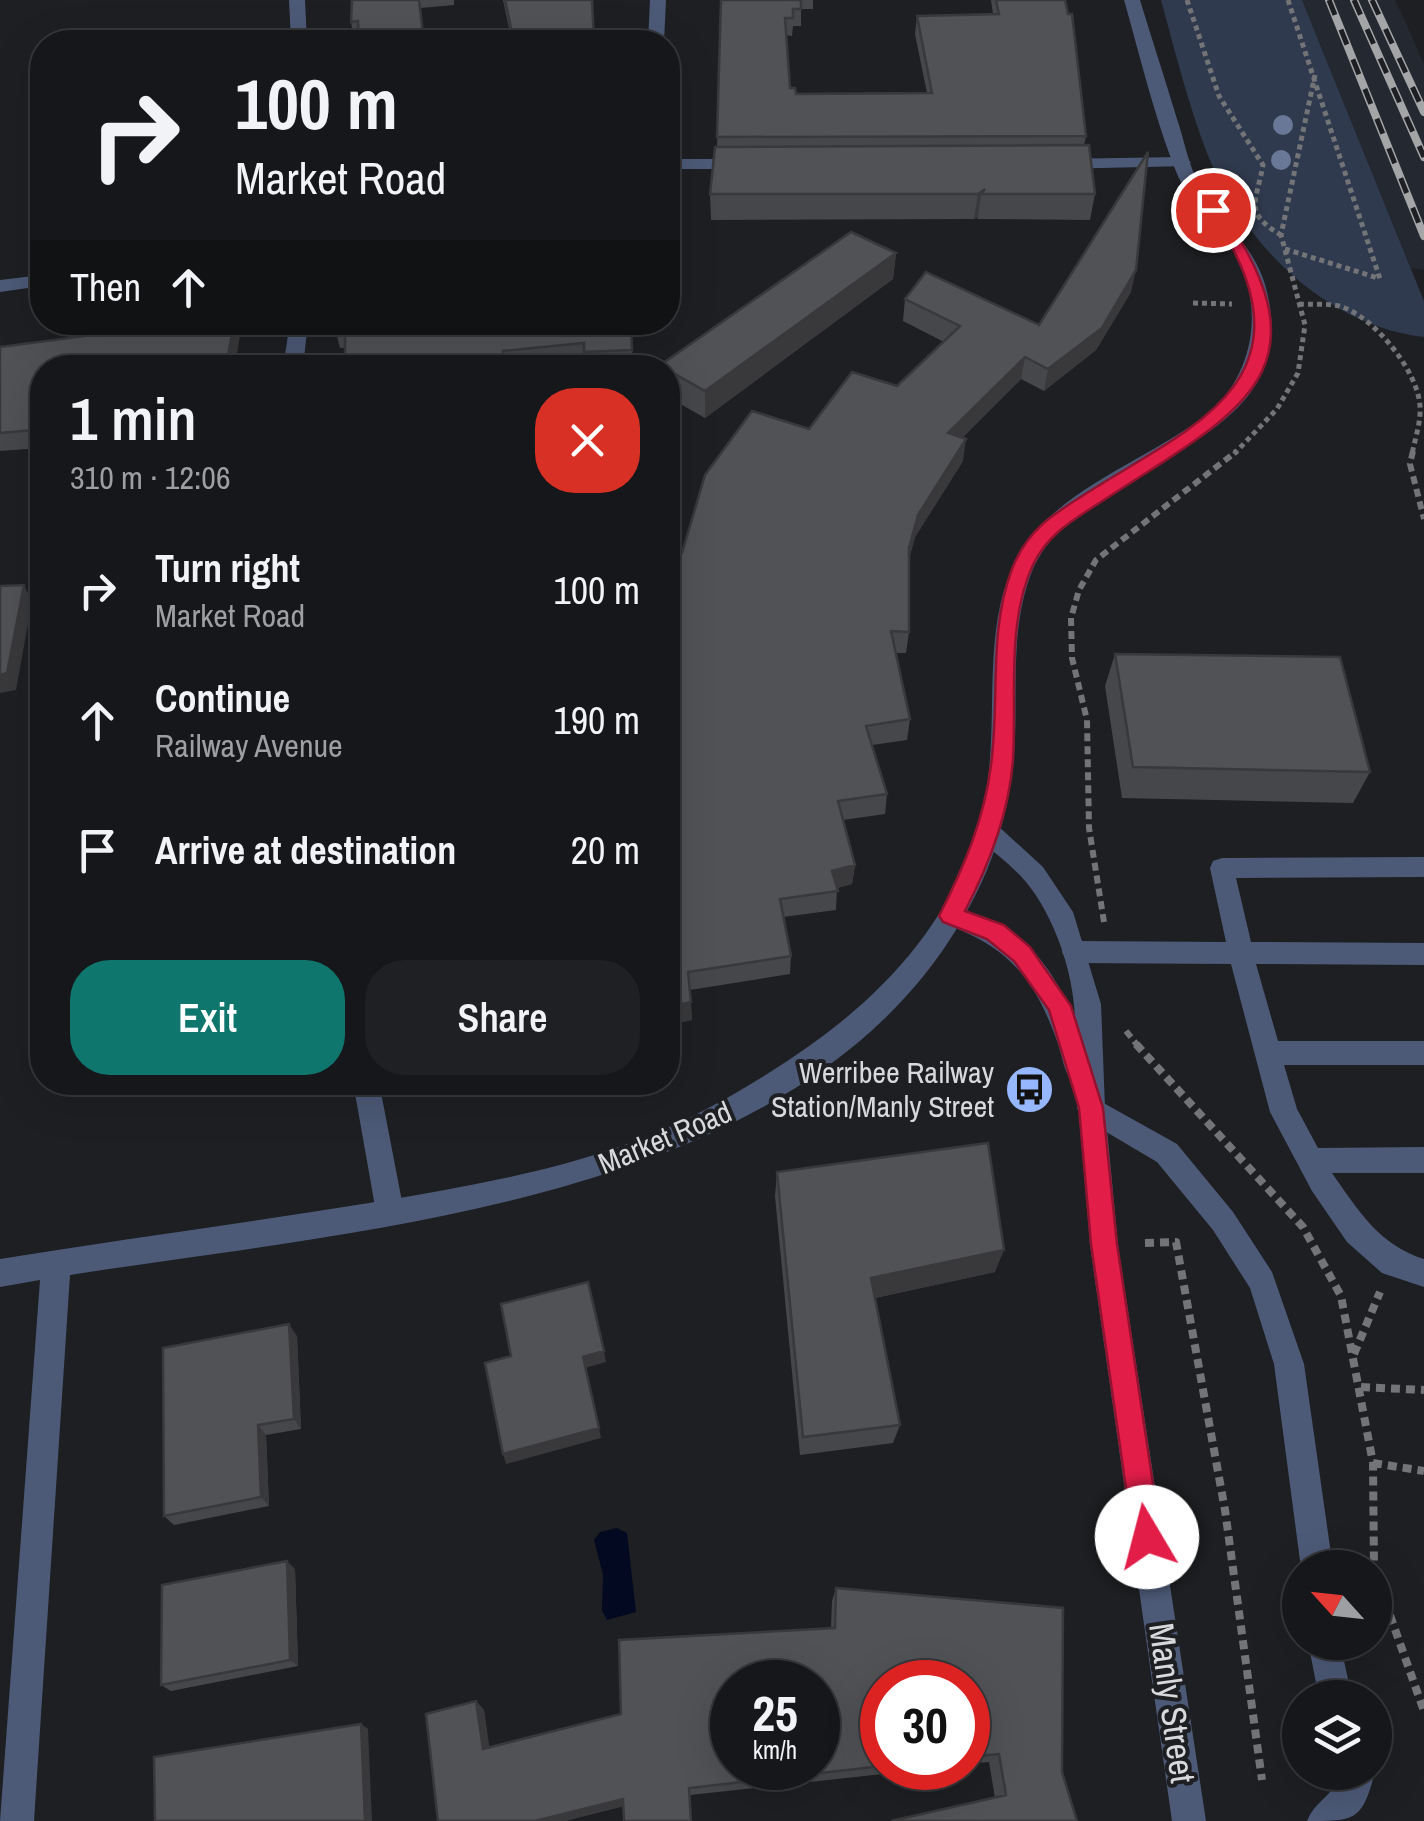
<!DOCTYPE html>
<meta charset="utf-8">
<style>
:root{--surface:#16171a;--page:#1f2023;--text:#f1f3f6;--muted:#9e9fa2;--line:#353639;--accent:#0f766e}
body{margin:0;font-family:"Archivo Narrow",sans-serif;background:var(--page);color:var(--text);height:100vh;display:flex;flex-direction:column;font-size:38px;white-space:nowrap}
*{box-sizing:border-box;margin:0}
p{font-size:32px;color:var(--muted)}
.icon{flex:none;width:55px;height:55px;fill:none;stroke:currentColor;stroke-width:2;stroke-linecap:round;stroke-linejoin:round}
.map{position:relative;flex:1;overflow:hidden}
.drawer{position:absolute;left:30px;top:355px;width:650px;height:740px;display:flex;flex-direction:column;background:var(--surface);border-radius:40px;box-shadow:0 10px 40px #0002,0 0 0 2px var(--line)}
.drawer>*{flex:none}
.top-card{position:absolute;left:30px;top:30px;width:650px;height:305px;border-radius:40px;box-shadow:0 10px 40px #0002,0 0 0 2px var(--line);background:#16171a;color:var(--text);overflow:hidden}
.needle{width:65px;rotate:297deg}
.controls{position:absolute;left:1282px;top:1550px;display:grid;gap:20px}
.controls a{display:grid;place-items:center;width:110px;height:110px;border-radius:50%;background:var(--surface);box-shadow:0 10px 40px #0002,0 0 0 2px var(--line);font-size:50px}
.speed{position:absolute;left:710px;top:1660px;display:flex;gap:20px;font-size:50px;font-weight:700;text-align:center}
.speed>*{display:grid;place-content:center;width:130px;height:130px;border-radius:50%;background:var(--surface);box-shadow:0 10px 40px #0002,0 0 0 2px var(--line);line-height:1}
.speed small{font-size:25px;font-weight:400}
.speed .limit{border:15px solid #d22;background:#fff;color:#111}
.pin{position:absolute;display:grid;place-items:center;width:85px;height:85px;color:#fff;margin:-42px;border:5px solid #fff;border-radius:50%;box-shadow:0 2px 10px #0007}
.me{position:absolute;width:110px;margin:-55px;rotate:352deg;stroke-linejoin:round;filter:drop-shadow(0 0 8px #0008)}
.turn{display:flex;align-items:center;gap:35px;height:210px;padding:0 40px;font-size:45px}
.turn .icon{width:130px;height:130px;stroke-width:2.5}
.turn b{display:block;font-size:70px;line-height:85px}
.then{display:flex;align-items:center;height:95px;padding:0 40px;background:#0003;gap:20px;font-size:38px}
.round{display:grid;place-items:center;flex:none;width:105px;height:105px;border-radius:40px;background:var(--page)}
.overview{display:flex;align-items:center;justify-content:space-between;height:170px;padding:0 40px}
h1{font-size:60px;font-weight:600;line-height:75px}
.cta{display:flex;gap:20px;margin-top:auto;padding:20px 40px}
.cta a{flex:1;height:115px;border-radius:40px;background:var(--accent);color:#fff;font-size:40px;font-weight:600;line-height:115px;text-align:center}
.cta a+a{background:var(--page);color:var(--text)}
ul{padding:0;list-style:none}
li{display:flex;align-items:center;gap:30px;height:130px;padding:0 40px}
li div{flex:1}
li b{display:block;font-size:38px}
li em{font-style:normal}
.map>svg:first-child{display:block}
.built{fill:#242830}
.green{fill:#303a4e}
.water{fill:#030920}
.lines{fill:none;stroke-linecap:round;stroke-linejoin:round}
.path-far2{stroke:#737477;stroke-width:5;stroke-dasharray:5 4;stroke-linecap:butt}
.path-far1{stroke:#737477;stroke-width:6;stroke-dasharray:8 5;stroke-linecap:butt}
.path{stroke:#737477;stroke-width:8;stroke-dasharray:9 6;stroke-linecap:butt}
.service{fill:#4d5a77;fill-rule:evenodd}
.minor{fill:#4d5a77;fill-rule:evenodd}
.tertiary{fill:#4d5a77;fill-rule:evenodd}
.rail-casing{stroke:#a4a5a7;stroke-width:8}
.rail{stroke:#1e1f22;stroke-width:5;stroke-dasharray:16;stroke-linecap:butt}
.tree{fill:#6a7897}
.wall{fill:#46474a;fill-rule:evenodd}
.shaded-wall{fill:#39393c}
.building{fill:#515256;stroke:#39393c;stroke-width:2.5;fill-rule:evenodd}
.route{fill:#e11d48;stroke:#92132f;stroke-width:2.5}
.labels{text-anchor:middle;stroke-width:8;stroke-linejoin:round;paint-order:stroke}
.poi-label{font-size:30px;fill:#d8d9db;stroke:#1e1f22;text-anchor:end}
.street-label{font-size:30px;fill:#d8d9db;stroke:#1e1f22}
.near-street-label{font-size:35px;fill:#d8d9db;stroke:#1e1f22}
</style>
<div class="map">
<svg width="1424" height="1821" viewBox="0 0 1424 1821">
<rect width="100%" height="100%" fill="#1e1f22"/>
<path class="built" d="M1302,0H1395L1404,19L1424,64V270L1411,268Z"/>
<path class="green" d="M1161,0H1302L1424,301V337C1326,326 1242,243 1207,153C1188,104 1175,51 1161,0Z"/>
<path class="water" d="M617,1528L627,1533L636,1612L607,1620L602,1610L603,1575L594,1540L600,1532Z"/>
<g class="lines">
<path class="path-far2" d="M1187,0L1219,96L1263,165C1256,204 1243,212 1281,235
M1288,0L1380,279
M1285,249L1378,278
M1193,303L1232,304
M1299,304C1311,305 1327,303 1339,306C1373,315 1419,372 1420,407C1421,422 1415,439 1412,454
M1234,454L1277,409L1298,373L1305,325L1281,235L1315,75"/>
<path class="path-far1" d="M1413,451L1410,464L1424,519
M1104,922L1089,828L1087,720L1072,658L1071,618L1079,590L1096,560L1237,451
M1126,1031L1138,1046"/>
<path class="path" d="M1136,1044L1303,1227L1341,1296L1373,1463L1374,1568
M1145,1243L1176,1242L1225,1510L1262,1780
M1354,1354L1380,1292
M1361,1387L1424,1390
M1373,1463L1424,1471
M1375,1573L1424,1711"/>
<path class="service" d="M1424,857V877L1236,878L1251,942L1424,943V965L1256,964L1278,1041H1424V1065H1284L1297,1109L1318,1148L1424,1147V1173H1332C1358,1210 1379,1245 1424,1259V1287L1382,1273L1347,1242L1312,1191L1270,1112L1231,964L1075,963L1066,960L1062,952L1066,944L1075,941L1226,942L1210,868L1213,861L1222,858Z
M1091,1096L1177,1144L1233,1212L1272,1272L1304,1364L1333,1568H1301L1274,1364L1250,1288L1213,1230L1157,1162L1081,1117L1077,1108L1081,1099Z
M1308,1642H1340L1352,1698H1319Z
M1341,1772H1375C1362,1821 1356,1821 1307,1821C1316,1799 1334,1797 1341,1772Z"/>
<path class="minor" d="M289,0H305L307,42H291Z
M650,0H666L664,42H648Z
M1182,157L1191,162L1188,166L1057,169L1048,164L1057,159Z
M668,159H747L756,164L747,169H668Z
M42,275V286L0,292V280Z
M290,322H308L303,368H283Z
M988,822L997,825L1043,867L1073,912L1101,1004L1105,1108L1118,1245L1206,1821H1172L1090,1245L1077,1085C1064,1077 1063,1058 1058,1044C1035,978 1008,946 942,923L938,916L942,909L951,906C1020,929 1046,953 1075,1020C1074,974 1055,917 1026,882C1013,866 994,853 979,839L976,832L979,825Z
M353,1082H379L404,1212L400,1221L390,1225L380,1221L376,1212Z"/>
<path class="tertiary" d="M1124,0H1140C1152,40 1165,79 1177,119C1184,139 1187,159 1196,178C1216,221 1255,241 1267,292C1307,456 1077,455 1031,574C1011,627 1017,684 1015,739C1013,784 1004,828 987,870C846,1202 376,1226 70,1275L34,1821H0L40,1280L0,1287V1259C123,1239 246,1223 369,1203C466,1187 567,1170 658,1132C714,1108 766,1077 816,1041C880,995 938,933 967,859C978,830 986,801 989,770C998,689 978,590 1041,525C1090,476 1159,453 1213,410C1258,365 1265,297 1228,243C1212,220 1189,202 1178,176C1156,123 1140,56 1124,0Z"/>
<defs>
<path id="rail" d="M1329,0L1424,236
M1354,0L1424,157
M1372,0L1424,112"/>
</defs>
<use href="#rail" class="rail-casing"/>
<use href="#rail" class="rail"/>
</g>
<g class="tree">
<circle cx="1283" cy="125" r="10"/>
<circle cx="1281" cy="160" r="10"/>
</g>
<path class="wall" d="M352,0H454V5L421,8L358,39H354L351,22Z
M503,0H592L594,42H512Z
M721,0H813V9H801V26H793L792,36L786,35L790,88L796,94L927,93L915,34L917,16L993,14L991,0H1065L1086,136L1084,145L1095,194L1090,220L977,219L978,217L974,219L711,220L710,194L717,147Z
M896,253L893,279L705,418L668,397V368H659V366Z
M1131,292L1096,350L1044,391L1021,379L962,438L963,461L915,537L909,559V632L906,653H896L910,719L907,740L872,745L887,794L885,814L843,820L855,865L852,884L837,888L836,910L783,917L791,956L790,974L690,990L692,1020L668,1025V552L682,553L809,429L897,386L944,342L903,321L905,299L1039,325Z
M242,322L42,368V438L41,448L0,451V347Z
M631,322L633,368H345V348H340L334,325Z
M1115,654L1370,772L1353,803L1122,798L1105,686Z
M777,1172L995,1272L875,1298L900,1425L893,1443L800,1455L775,1196Z
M297,1336L301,1429L266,1435L269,1506L174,1525L164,1516Z
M295,1569L298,1666L171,1691L161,1685Z
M836,1588L1063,1608L1062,1772L1077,1821H891L995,1798L989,1762L968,1764V1682H882V1768H938L690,1795L691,1821H624V1806L565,1821H438L426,1714L476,1701L484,1710L489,1748L621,1714L619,1640L831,1628L832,1601ZM732,1682H818V1768H732Z"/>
<path class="shaded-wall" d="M985,189L981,194L978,217L974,219L978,194Z
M896,253L893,279L705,418V391Z
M1136,270L1131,292L1096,350L1044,391L1048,369Z
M234,322H242L235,368H226Z
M1025,357L1021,379L945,455L948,433Z
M39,397L42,405V438L41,448L33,430Z
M966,439L963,461L915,537L906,569L909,548L918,515Z
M24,585L32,602L16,690L0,693V675Z
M855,865L852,884L830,890L832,871Z
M691,1002L692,1020L668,1025V1007Z
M1004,1250L995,1272L866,1300L871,1278Z
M289,1324L297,1336L301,1429L294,1419Z
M604,1351L606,1362L585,1368L583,1357Z
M258,1425L266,1435L269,1506L261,1497Z
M599,1428L601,1438L506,1464L503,1454Z
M287,1561L295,1569L298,1666L290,1660Z
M476,1701L484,1710L491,1758L483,1749Z
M361,1724L368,1729L372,1821H365Z
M623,1799L627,1805L565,1821H535Z"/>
<path class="building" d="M352,0H419L424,42H359L358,21L351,22Z
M505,0H592L594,42H514Z
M721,0H801V9H793V18H785L790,88H795L796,94L932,93L917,16L999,14L996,0H1065L1068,14H1072L1086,136L717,137Z
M1089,145L1095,194H981L985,189L978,194H710L715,147Z
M1148,152L1136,270L1102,328L1048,369L1025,357L948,433L966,439L918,515L909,548V632L891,631L910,719L866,726L887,794L838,801L855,865L832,871L838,891L780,899L791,956L688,972L691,1002L668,1007V552L682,553L705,475L752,411L809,429L852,372L897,386L960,326L905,299L926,272L1039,325Z
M851,232L896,253L705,391L668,370V368L659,366Z
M95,322H234L226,368H42V396L39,397L33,430L0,433V347L93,335Z
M335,322H631L632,350L584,352V343L503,351L504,368H345V324L334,325Z
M24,585L7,673L0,675V586Z
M1115,654L1340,657L1370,772L1133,767Z
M988,1143L1004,1250L871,1278L900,1425L803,1437L777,1172Z
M588,1282L604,1351L583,1357L599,1428L503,1454L485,1363L511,1356L501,1304Z
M289,1324L294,1419L258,1425L261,1497L164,1516L163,1348Z
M287,1561L290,1660L161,1685L162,1585Z
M836,1588L1063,1608L1062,1772L1077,1821H891L1006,1795L999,1754L968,1757V1682H882V1766L689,1788L691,1821H624L623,1799L535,1821H438L426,1714L476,1701L483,1749L621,1714L619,1640L835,1628ZM732,1682H818V1768H732Z
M361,1724L365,1821H155L154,1757Z"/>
<path class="route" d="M1207,206H1218C1337,373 1237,413 1104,500C1075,519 1048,533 1033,565C1006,623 1017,698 1013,760C1009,813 989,865 965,911L1004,925L1030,947L1071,1006L1103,1108L1117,1244L1161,1537L1157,1547L1147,1551L1137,1547L1133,1537L1091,1244L1079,1108L1049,1010L1014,961L987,939L943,922L939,916C964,867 984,820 991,765C1000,700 988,632 1012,569C1028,528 1055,513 1090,491C1184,431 1301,387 1235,253C1228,238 1215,224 1205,210Z"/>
<defs>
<symbol id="bus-disc" viewBox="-11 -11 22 22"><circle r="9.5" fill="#96b6fd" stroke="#1e1f22"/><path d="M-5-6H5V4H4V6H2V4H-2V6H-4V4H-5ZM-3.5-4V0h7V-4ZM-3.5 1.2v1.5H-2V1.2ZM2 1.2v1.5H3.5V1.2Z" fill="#111"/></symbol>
</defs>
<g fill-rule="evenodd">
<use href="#bus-disc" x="1002" y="1062" width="55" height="55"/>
</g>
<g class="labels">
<g class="poi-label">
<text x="994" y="1083">Werribee Railway<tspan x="994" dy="34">Station/Manly Street</tspan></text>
</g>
<g class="street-label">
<text transform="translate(665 1138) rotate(-23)" y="10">Market Road</text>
</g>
<g class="near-street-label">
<text transform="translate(1172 1703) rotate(82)" y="12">Manly Street</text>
</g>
</g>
</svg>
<div class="controls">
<a><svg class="needle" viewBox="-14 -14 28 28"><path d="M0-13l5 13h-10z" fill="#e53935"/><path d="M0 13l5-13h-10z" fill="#9e9fa2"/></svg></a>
<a><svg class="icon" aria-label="layers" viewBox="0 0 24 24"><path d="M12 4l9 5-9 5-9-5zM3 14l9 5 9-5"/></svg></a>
</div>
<div class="speed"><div>25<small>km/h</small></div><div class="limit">30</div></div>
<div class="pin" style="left:1213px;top:210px;background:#d93025"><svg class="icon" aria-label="arrive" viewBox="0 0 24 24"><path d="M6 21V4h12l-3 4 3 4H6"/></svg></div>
<svg class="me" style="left:1147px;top:1537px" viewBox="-20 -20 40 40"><circle r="19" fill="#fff"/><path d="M0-13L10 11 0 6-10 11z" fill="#e11d48"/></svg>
<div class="top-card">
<div class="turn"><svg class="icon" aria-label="right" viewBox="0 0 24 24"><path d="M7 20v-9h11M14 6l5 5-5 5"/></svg><div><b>100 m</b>Market Road</div></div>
<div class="then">Then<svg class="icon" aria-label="ahead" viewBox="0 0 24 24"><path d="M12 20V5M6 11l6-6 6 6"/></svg></div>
</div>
<section class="drawer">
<div class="overview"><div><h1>1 min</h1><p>310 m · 12:06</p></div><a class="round" style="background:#d93025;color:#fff"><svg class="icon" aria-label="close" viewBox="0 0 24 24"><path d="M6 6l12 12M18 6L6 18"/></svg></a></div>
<ul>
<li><svg class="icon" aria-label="right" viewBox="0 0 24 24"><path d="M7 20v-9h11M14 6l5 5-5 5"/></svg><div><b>Turn right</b><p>Market Road</p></div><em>100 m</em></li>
<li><svg class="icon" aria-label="ahead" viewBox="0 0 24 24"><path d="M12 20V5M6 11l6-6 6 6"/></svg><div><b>Continue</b><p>Railway Avenue</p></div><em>190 m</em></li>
<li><svg class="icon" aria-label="arrive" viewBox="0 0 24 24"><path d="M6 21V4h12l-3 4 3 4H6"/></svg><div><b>Arrive at destination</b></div><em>20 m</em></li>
</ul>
<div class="cta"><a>Exit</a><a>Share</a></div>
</section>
</div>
